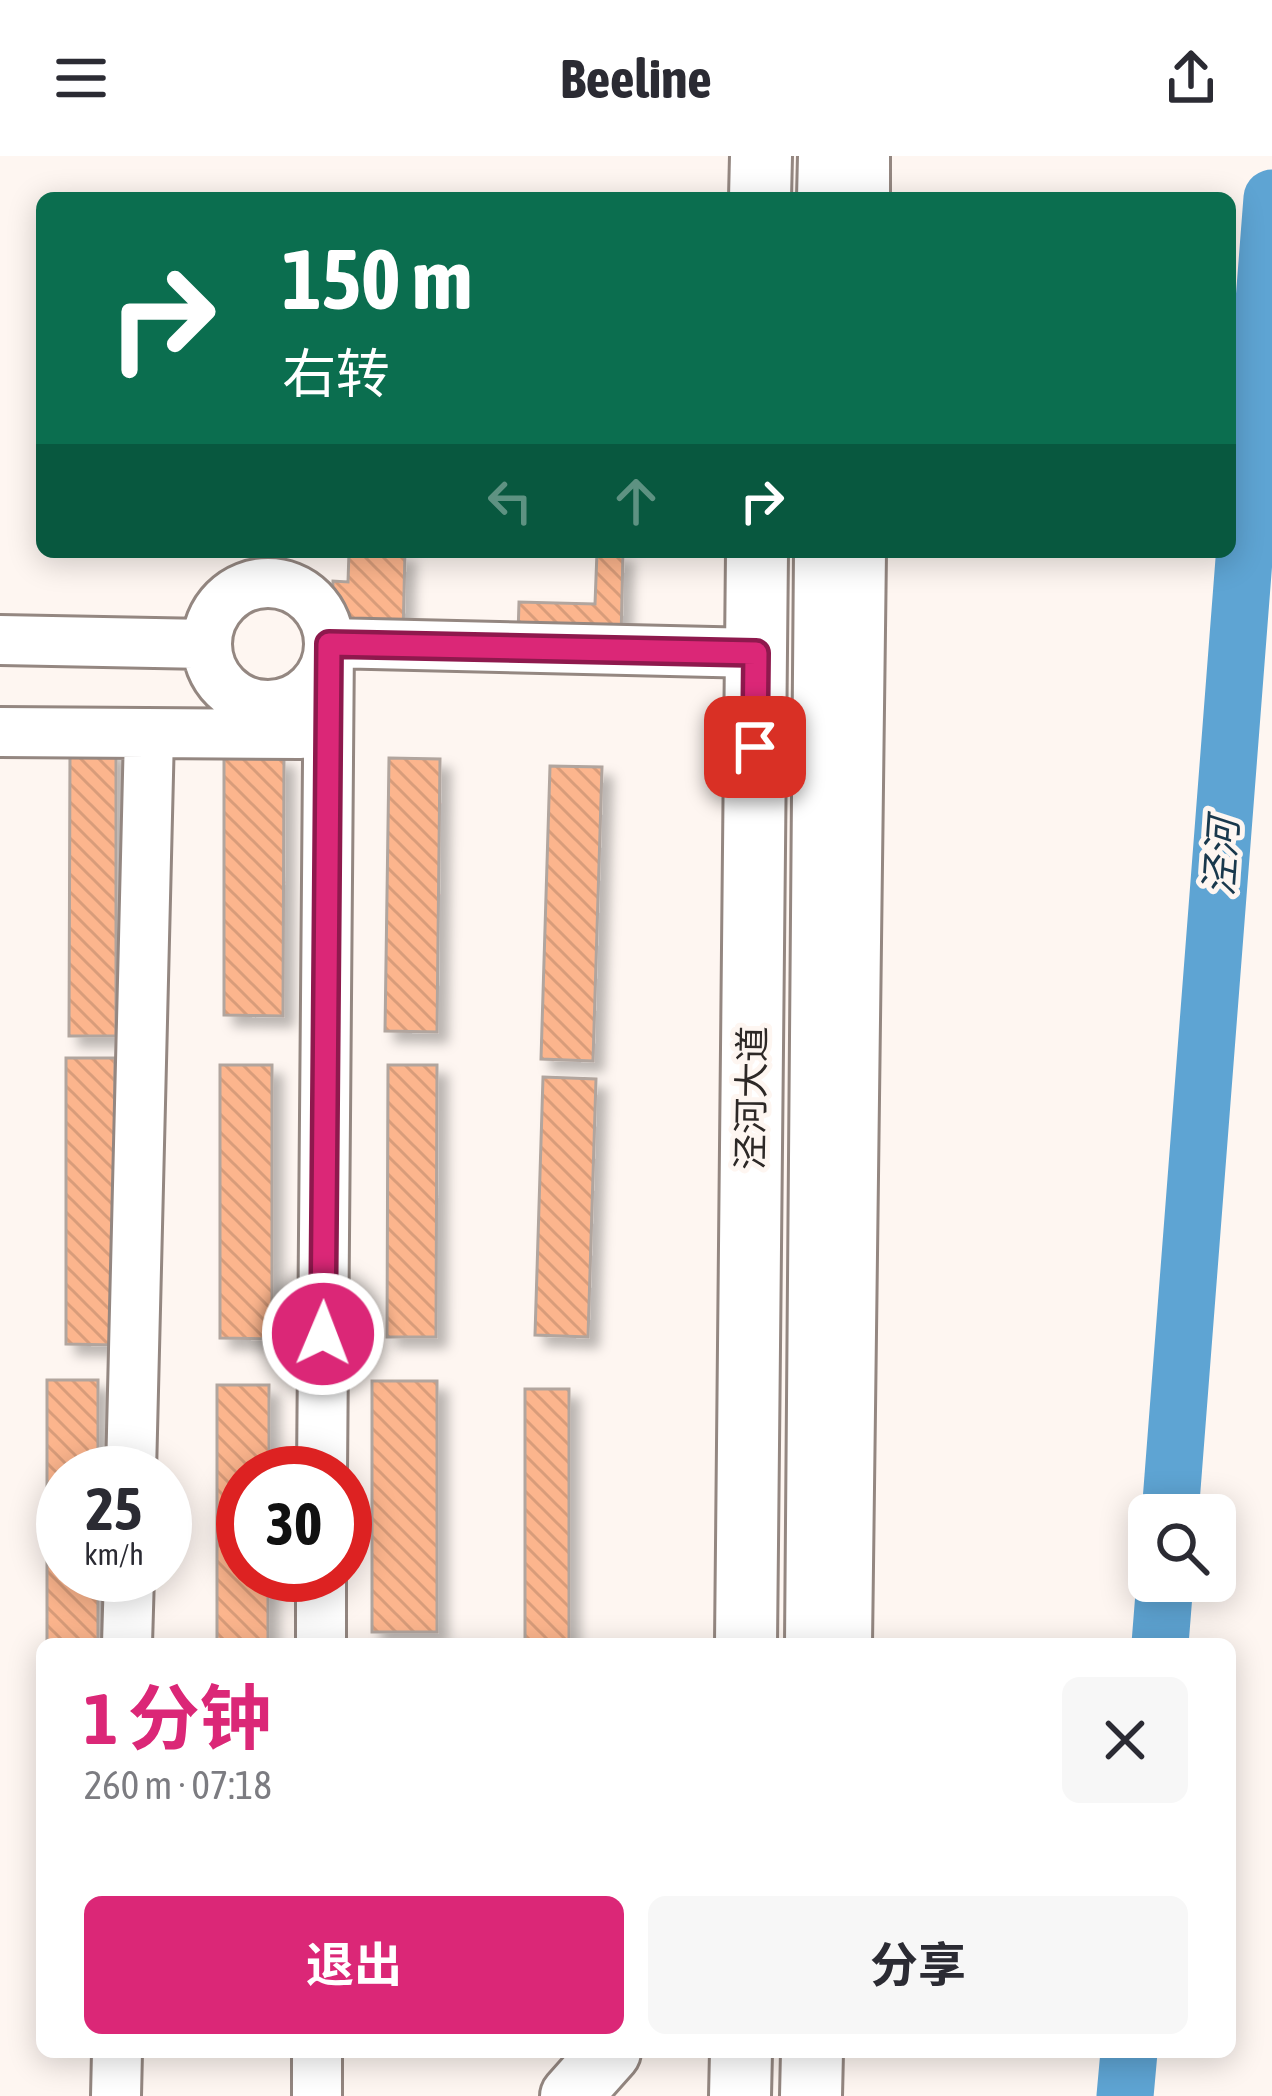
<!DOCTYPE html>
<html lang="zh">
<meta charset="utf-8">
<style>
:root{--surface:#fff;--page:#f7f7f7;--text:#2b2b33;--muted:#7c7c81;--accent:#db2777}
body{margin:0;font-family:"Asap Condensed","Noto Sans SC",sans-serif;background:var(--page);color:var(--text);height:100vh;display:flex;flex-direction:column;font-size:45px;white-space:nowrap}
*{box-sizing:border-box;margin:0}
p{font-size:39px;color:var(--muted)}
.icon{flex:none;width:66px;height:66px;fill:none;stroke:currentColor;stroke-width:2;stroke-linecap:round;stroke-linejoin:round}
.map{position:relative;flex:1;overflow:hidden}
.side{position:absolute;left:36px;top:1482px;width:1200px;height:420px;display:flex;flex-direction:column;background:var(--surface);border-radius:18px;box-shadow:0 6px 30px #0003}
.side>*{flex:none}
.top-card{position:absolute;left:36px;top:36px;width:1200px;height:366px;border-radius:18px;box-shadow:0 6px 30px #0003;background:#0b6e4f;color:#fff;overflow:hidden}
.buttons{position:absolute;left:1128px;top:1338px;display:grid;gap:24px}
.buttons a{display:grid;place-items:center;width:108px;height:108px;border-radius:18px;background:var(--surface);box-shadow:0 6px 30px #0003;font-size:60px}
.speed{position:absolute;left:36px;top:1290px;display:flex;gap:24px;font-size:60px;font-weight:700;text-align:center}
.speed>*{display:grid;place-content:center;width:156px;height:156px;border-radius:50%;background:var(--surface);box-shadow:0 6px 30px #0003;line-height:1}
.speed small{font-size:30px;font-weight:400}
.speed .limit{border:18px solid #d22;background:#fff;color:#111}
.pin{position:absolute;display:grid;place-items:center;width:102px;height:102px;color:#fff;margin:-51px;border-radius:24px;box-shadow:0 6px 18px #0006}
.me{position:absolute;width:132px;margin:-66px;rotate:1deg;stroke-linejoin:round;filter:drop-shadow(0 0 9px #0008)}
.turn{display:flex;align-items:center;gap:42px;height:252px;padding:0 48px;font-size:54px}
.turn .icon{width:156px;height:156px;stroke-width:2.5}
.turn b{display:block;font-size:84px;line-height:102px}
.lanes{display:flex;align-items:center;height:114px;padding:0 48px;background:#0003;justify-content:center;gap:60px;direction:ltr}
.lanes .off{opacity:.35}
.round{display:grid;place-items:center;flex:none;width:126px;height:126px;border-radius:18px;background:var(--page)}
.head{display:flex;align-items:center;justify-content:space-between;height:204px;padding:0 48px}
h1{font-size:72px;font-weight:700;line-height:90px;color:var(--accent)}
.button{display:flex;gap:24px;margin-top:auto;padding:24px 48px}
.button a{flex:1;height:138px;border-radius:18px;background:var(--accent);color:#fff;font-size:48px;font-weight:700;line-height:138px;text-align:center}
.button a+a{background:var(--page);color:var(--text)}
header{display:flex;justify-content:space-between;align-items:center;height:156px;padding:0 48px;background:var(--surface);font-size:54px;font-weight:700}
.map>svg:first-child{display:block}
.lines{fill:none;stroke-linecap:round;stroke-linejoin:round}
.river{stroke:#5ea4d3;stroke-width:57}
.building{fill:url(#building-back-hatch);stroke:#b1a59e;stroke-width:3;filter:url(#shadow)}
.minor-casing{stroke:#948781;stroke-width:54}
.major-casing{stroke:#948781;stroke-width:66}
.minor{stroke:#fff;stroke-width:48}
.major{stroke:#fff;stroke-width:60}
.route-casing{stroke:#8e194d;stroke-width:30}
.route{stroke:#db2777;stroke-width:21}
.labels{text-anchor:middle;stroke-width:10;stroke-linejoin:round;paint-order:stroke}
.street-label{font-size:36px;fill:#2d2826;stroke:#fef6f1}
.water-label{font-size:39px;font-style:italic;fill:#19384c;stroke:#fef6f1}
</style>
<header><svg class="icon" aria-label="menu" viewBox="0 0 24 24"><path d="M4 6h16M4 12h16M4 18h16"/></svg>Beeline<svg class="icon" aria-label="share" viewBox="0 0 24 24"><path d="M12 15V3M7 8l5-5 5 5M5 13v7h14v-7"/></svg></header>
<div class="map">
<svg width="1272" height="1940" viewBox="0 0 1272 1940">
<defs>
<pattern id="building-back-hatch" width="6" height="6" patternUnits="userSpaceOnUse" patternTransform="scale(3)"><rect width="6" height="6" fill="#fcb58d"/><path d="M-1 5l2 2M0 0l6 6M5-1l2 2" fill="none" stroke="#d89c7a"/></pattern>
<filter id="shadow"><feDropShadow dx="10" dy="10" stdDeviation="6" flood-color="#0004"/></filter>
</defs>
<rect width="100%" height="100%" fill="#fef6f1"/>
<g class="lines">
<path class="river" d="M1170,1359L1272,42
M1160,1488L1165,1425
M1125,1940L1129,1896"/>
</g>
<path class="building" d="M349,396H405L403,479L331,476L333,425L348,426Z
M597,396H623L621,483L518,479L519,446L595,448Z
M70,592H116V880H69Z
M224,601H284L283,860L224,859Z
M389,602L440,603L437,876L385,875Z
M550,610L602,611L593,905L541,903Z
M66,902H115L114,1189L66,1188Z
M220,909H272V1183L220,1182Z
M388,909H437L436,1181H387Z
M543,921L596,923L588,1181L535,1179Z
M47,1224H98V1317H63V1368H47Z
M372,1225H437V1476H372Z
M217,1229H269V1317H243V1419H268V1488H217Z
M525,1233H569V1488H525Z
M47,1368H63V1419H98V1488H47Z
M385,1484H480V1488H385Z"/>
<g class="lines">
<defs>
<path id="minor" d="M865,42V0
M207 488a61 61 0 1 1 122 0a61 61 0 1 1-122 0Z
M0,484L206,488
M0,576L301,578
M131,1317L149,578
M322,1317L329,487L756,497
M127,1488L129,1419
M321,1488V1419
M847,1488L861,396
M116,1940L117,1896
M317,1940V1896"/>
<path id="major" d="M760,42L761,0
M828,42L829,0
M746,1488L757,396
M816,1488L825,396
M571,1940L610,1896
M740,1940L741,1896
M811,1940L812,1896"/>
</defs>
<use href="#minor" class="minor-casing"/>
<use href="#major" class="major-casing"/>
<use href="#minor" class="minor"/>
<use href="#major" class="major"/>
</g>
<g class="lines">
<defs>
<path id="route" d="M323,1178L329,488L756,497L755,591"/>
</defs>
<use href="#route" class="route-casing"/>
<use href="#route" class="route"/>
</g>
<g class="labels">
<g class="street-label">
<text transform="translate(751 942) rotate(-89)" y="13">泾河大道</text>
</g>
<g class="water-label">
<text transform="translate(1221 701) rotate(-86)" y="14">泾河</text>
</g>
</g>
</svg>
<div class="buttons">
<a><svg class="icon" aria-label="search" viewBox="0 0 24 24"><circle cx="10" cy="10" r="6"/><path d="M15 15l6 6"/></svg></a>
</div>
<div class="speed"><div>25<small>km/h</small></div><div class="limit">30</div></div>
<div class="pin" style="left:755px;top:591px;background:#d93025"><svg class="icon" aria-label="arrive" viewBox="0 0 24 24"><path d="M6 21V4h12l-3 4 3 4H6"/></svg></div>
<svg class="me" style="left:323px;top:1178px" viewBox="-20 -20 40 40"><circle r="17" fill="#db2777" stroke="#fff" stroke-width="3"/><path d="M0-11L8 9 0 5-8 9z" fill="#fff"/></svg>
<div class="top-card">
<div class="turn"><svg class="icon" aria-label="right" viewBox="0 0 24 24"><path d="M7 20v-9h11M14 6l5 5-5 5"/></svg><div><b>150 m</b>右转</div></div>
<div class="lanes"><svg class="icon off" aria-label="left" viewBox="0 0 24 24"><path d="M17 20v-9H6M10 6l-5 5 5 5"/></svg><svg class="icon off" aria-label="ahead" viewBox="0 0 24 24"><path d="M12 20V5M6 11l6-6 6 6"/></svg><svg class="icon" aria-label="right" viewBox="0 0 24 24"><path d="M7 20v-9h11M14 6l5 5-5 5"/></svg></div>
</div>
<section class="side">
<div class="head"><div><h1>1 分钟</h1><p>260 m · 07:18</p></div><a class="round"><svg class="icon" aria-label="close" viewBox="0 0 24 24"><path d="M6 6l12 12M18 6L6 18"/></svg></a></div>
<div class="button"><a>退出</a><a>分享</a></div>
</section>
</div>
